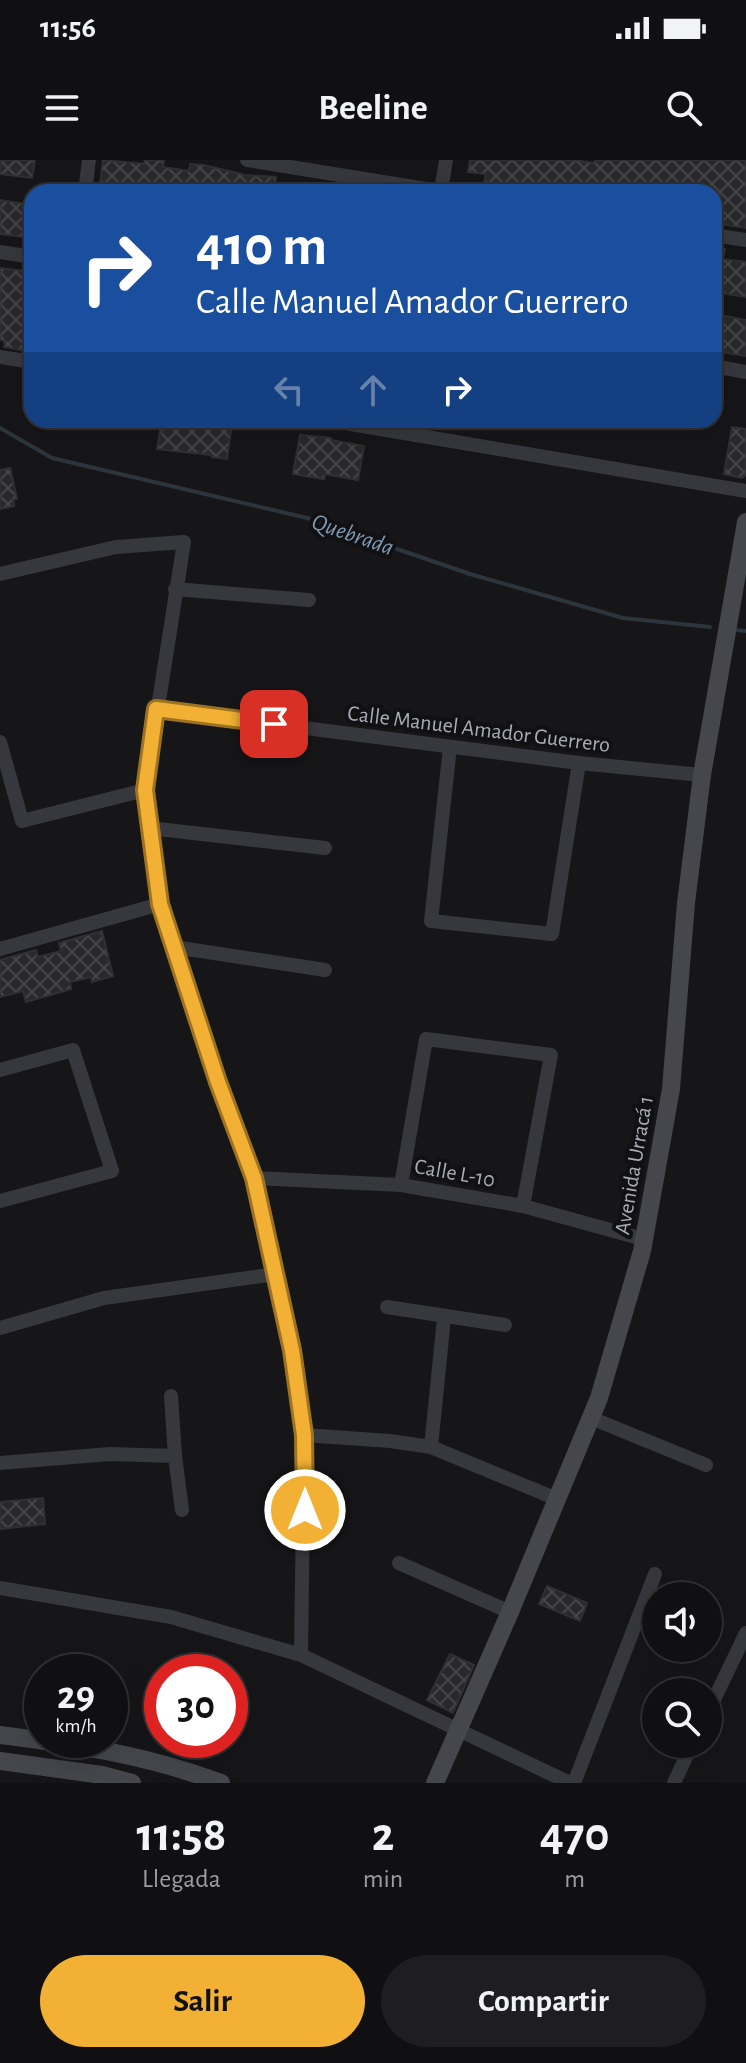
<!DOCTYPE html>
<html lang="es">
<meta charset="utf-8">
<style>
:root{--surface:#101012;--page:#1e1e20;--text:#f1f3f6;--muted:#9c9d9f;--line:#303032;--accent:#f2b134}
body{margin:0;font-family:"Alegreya Sans",sans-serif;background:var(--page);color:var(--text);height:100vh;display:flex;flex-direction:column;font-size:30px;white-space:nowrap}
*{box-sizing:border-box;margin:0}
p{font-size:26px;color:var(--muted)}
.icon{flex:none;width:44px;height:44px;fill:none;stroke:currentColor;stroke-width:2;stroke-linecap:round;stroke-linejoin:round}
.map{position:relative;height:1623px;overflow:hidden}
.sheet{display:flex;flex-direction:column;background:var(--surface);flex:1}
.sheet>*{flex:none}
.top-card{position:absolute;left:24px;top:24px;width:698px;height:244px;border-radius:24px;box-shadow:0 8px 32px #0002,0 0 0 2px var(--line);background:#1a4fa0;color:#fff;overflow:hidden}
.controls{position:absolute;left:642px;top:1422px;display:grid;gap:16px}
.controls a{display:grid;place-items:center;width:80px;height:80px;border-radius:50%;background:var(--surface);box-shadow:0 8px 32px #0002,0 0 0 2px var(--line);font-size:40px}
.speed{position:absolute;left:24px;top:1494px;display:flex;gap:16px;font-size:40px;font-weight:700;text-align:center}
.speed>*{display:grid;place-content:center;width:104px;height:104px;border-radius:50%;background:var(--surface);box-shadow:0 8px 32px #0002,0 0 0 2px var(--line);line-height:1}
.speed small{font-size:20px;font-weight:400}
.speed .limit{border:12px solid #d22;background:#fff;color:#111}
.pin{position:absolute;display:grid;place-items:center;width:68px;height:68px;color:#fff;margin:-34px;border-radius:16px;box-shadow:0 4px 12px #0006}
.me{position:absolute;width:88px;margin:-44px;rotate:0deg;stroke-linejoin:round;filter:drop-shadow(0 0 6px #0008)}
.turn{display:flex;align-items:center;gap:28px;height:168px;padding:0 40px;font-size:36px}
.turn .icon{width:104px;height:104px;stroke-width:2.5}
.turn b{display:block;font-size:56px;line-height:68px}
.lanes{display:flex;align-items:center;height:76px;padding:0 40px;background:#0003;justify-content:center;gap:40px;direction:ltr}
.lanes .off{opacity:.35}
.eta{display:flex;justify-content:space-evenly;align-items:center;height:136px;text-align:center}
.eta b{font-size:48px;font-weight:700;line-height:56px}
.button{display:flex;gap:16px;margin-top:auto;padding:16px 40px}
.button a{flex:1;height:92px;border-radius:48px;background:var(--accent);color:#111;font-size:32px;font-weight:700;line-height:92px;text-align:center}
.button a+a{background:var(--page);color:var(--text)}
.status{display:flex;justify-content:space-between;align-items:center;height:56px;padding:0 40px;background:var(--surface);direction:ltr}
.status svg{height:22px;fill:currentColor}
header{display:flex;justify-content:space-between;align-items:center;height:104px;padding:0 40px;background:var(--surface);font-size:36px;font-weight:700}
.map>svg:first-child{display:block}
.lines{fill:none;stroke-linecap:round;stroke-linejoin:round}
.stream{stroke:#2c353c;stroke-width:4}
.building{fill:url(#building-cross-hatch);stroke:#303034;stroke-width:2}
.street{stroke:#37383d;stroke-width:14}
.secondary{stroke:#45474d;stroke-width:18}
.route-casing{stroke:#9d7322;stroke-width:20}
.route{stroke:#f2b134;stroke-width:14}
.labels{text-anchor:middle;stroke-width:8;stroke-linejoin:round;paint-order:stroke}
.street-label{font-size:22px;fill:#a8adb8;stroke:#111113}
.water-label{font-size:24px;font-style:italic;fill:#7f9bb3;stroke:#111113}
</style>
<div class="status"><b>11:56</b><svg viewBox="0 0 49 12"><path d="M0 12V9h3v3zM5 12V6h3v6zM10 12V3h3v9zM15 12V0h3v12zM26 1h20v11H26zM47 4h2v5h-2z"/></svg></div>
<header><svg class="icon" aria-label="menu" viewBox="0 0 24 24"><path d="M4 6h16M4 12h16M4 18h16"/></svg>Beeline<svg class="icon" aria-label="search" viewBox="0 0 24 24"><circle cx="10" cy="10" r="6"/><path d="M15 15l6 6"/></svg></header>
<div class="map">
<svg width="746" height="1623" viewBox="0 0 746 1623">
<defs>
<pattern id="building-cross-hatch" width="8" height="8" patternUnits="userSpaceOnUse" patternTransform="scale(2)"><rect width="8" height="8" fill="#29292c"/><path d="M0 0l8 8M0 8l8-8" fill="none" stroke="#454548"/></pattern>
</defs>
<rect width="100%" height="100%" fill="#161618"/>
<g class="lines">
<path class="stream" d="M0,268L52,298L307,358L470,414L623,458L710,467
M735,470L746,471"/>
</g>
<path class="building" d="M1,0H35L32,18L0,14Z
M103,0L144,4L145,0H164L163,7L189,11L190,4L204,5L245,15L276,17L274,32H99Z
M470,0H573L594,3L595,0H746V68L714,63V32H528L484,24L486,14L468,12Z
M0,40L32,45V78L0,74Z
M714,88L725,89L723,99L746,102V137L714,132Z
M0,108L32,112V192L4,187L5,181L0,180Z
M714,154L746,160V196L714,191Z
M162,260H202L232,264L227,299L212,297V295L157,289Z
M732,267L746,269V315L742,318L724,314Z
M300,275L331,278V280L364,286L358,320L325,314L324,319L293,314Z
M10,308L17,339L13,340L14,346L0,349V310Z
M102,771L113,816L92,822L91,817L70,822L71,829L26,842L23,831L0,837V800L36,790L38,797L61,791L59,783Z
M43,1338L45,1364L0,1369V1342Z
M547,1426L587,1443L580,1461L539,1444Z
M450,1494L474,1505L453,1553L427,1540Z"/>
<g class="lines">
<path class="street" d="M247,0L445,32
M441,31L446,0
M85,32L89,0
M714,75L746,80
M0,92L32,97
M0,197L32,202
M714,206L746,212
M327,260L746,331
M0,414L116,387L184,382L145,630L160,744L218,922L254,1018L292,1190L304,1275L301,1495
M175,429L309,440
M156,549L579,603L702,615
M0,582L22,661L145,630
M450,587L431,761L552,774L579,603
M149,668L325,688
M174,787L325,810
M0,789L160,744
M0,910L73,890L112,1011L0,1041
M254,1018L401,1025L523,1046L643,1079
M401,1025L426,879L551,895L523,1046
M387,1147L505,1165
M0,1168L104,1138L276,1114
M171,1236L175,1296L182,1350
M591,1258L706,1305
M304,1275L390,1281L431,1287L557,1339
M431,1287L444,1158
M0,1303L110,1294L175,1296
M399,1403L510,1452
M0,1428L171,1457L301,1495L570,1623
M708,1552L746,1473
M574,1623L655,1414
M674,1623L692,1584"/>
<path class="secondary" d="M0,1575C78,1585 147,1595 221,1623
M0,1601L102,1615L132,1623
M435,1623L510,1452L599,1238L642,1091L671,929L686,743L702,615L746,362"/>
</g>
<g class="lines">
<defs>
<path id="route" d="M274,564L156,549L145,630L160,744L218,922L254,1018L292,1190L304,1275L305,1350"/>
</defs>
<use href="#route" class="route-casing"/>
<use href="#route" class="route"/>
</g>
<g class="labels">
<g class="street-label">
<text transform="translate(479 568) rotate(7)" y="8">Calle Manuel Amador Guerrero</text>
<text transform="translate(633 1005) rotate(-80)" y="8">Avenida Urracá 1</text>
<text transform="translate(455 1012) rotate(10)" y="8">Calle L-10</text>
</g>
<g class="water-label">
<text transform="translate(353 374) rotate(19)" y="8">Quebrada</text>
</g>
</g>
</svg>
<div class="controls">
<a><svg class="icon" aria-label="sound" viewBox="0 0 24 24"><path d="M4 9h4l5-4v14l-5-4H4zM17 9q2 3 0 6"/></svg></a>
<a><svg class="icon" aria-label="search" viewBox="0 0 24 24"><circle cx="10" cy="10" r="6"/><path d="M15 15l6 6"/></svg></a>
</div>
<div class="speed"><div>29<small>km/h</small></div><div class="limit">30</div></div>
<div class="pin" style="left:274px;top:564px;background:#d93025"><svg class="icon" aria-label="arrive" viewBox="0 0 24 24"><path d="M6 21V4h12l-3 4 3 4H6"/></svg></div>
<svg class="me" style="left:305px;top:1350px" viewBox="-20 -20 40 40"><circle r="17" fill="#f2b134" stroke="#fff" stroke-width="3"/><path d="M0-11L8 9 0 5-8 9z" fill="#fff"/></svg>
<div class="top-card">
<div class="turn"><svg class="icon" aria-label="right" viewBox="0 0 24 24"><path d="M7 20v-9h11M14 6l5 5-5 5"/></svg><div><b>410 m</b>Calle Manuel Amador Guerrero</div></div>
<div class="lanes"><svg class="icon off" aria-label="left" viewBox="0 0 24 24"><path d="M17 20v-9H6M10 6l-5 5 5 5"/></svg><svg class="icon off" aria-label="ahead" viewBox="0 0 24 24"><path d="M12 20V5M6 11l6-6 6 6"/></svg><svg class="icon" aria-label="right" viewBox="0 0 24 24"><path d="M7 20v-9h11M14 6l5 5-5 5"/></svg></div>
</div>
</div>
<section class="sheet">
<div class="eta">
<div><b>11:58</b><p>Llegada</p></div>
<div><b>2</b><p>min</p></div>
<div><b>470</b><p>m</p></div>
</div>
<div class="button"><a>Salir</a><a>Compartir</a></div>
</section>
